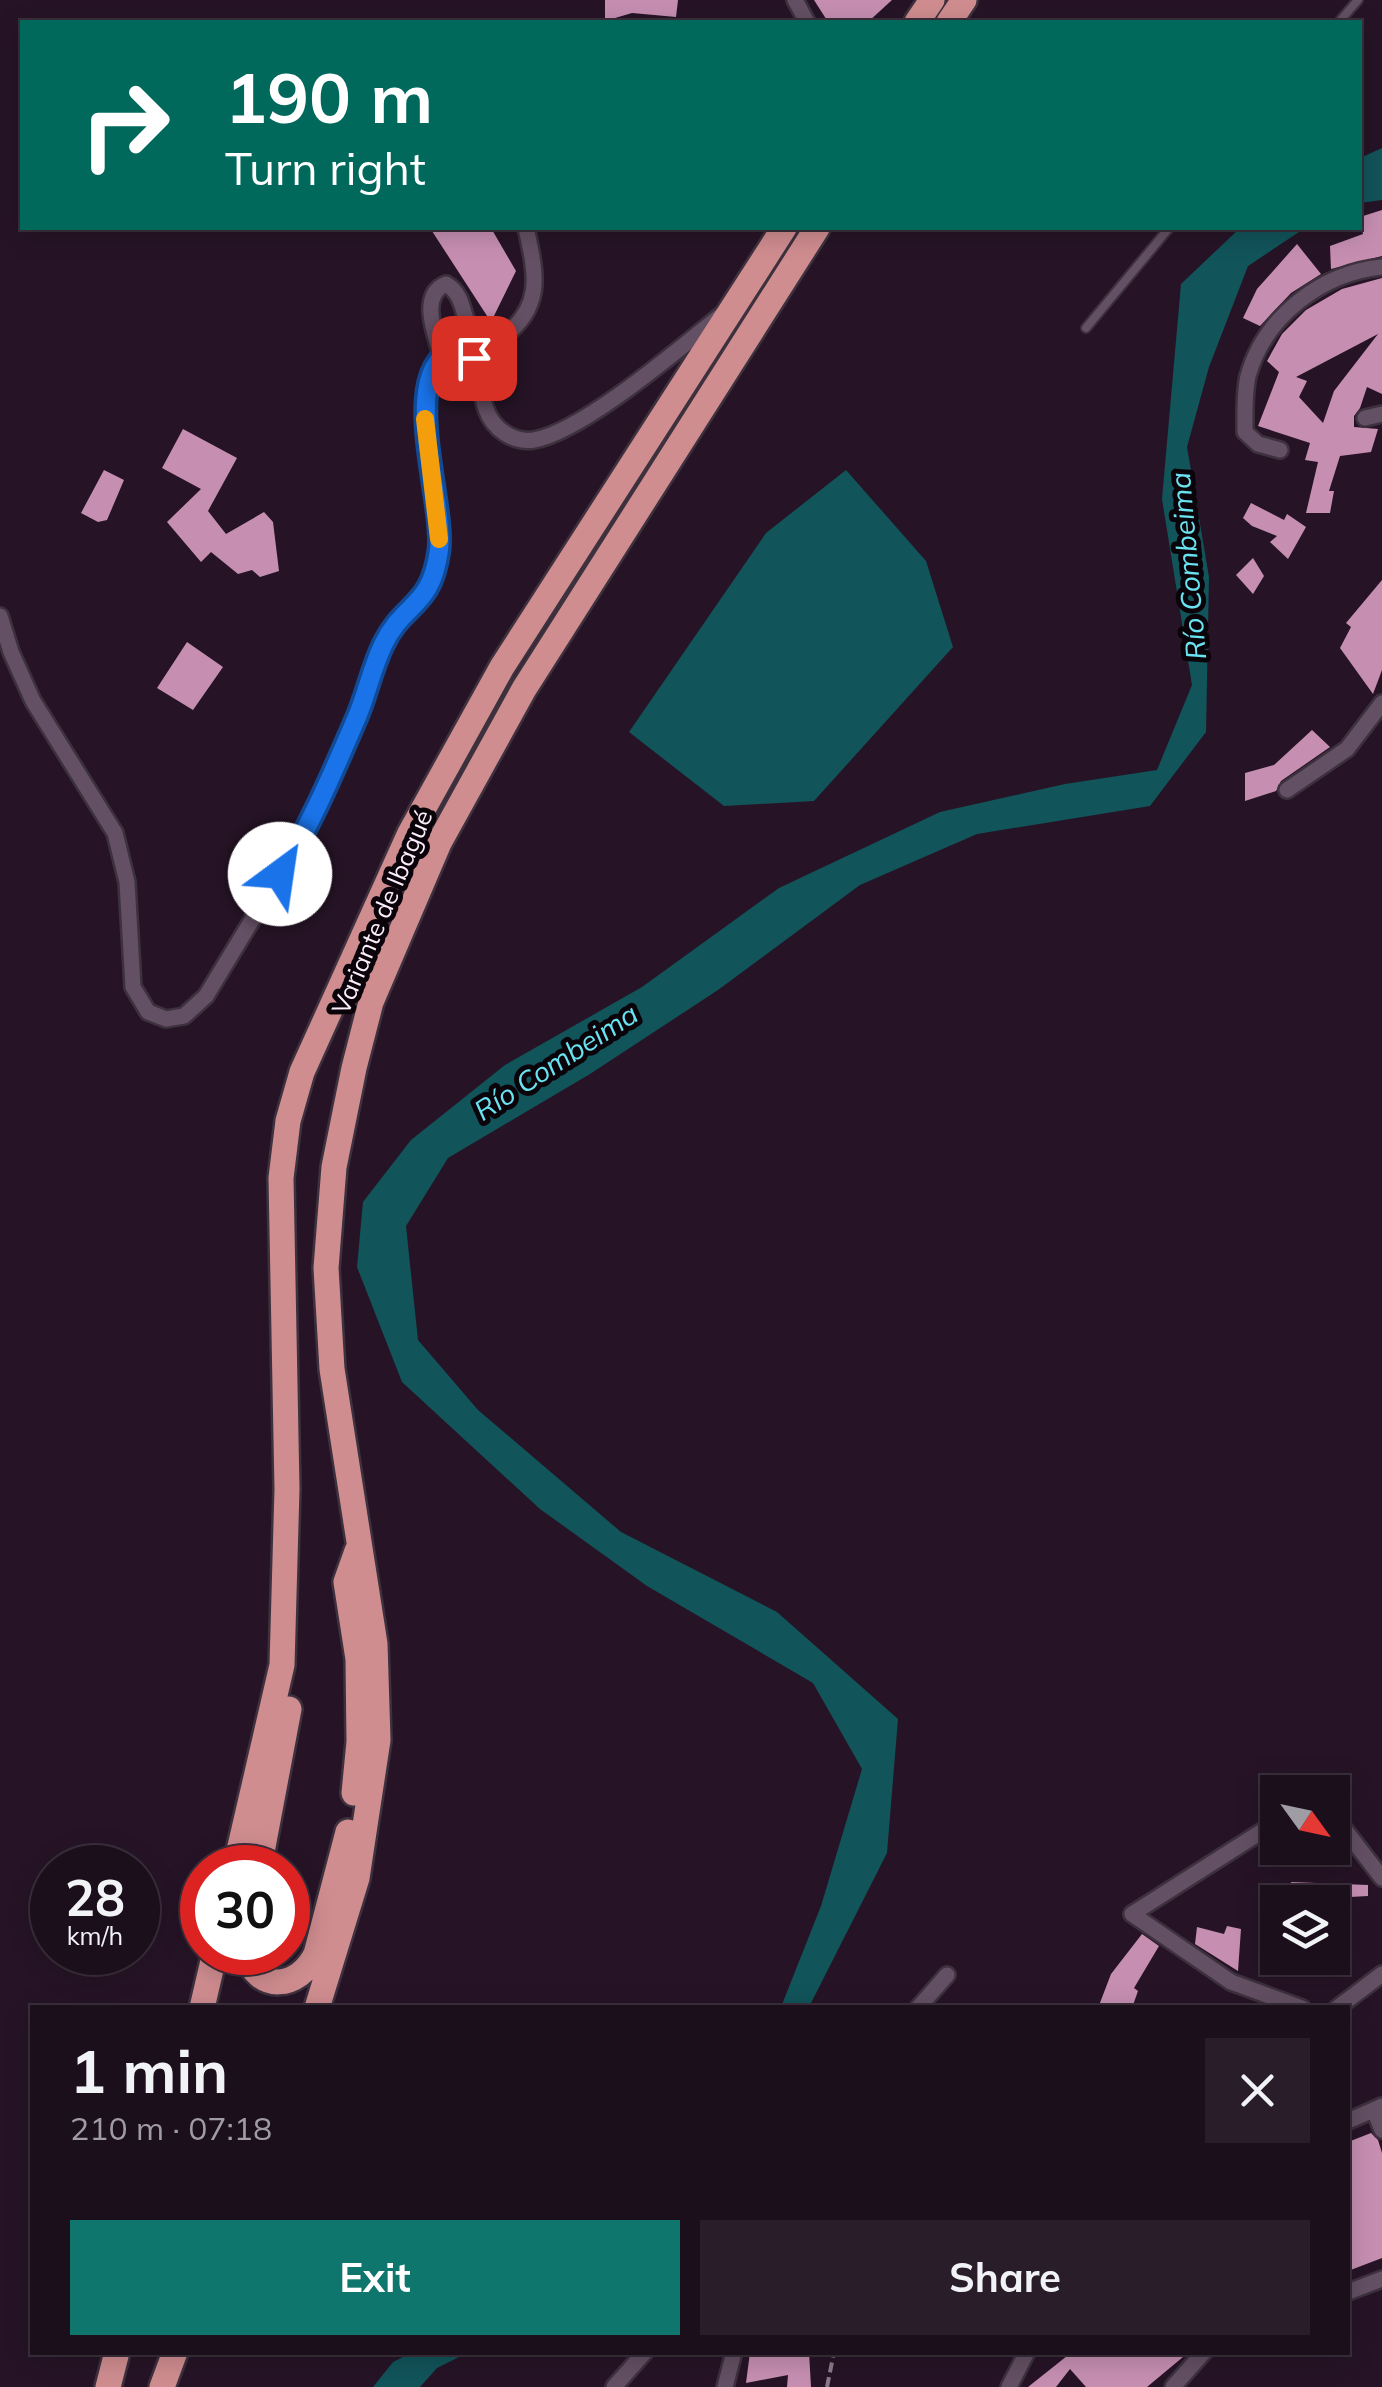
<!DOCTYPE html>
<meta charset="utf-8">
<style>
:root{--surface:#1c0f1c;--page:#291d29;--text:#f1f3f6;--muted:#a09ca3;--line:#3a2f3b;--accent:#0f766e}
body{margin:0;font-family:Mulish,sans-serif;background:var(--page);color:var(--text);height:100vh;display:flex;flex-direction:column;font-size:38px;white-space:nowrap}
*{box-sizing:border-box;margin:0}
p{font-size:32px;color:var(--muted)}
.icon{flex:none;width:55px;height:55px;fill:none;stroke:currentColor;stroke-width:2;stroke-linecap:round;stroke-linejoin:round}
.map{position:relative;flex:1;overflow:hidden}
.panel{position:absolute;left:30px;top:2005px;width:1320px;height:350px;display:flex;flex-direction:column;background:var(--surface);border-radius:0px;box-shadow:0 5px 25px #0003,0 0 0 2px var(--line)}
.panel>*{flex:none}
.banner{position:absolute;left:20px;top:20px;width:1342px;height:210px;border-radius:0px;box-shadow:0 5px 25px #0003,0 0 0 2px var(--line);background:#00695c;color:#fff;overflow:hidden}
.needle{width:65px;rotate:123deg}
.tools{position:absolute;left:1260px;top:1775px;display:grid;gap:20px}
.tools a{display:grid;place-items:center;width:90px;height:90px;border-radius:0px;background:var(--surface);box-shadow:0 5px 25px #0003,0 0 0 2px var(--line);font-size:50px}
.speed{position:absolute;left:30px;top:1845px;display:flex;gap:20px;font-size:50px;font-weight:700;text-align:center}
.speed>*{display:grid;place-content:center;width:130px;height:130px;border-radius:50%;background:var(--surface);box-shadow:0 5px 25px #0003,0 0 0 2px var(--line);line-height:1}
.speed small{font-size:25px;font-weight:400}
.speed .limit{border:15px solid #d22;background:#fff;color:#111}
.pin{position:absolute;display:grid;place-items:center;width:85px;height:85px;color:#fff;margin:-42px;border-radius:20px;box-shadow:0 5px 15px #0006}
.me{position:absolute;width:110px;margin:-55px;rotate:31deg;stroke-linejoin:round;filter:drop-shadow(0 0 8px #0008)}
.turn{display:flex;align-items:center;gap:35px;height:210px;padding:0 40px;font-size:45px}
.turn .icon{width:130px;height:130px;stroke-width:2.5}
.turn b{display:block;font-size:70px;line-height:85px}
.round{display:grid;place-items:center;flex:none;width:105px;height:105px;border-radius:0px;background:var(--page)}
.overview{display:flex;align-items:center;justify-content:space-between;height:170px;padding:0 40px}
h1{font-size:60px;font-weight:700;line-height:75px}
.primary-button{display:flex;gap:20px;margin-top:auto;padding:20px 40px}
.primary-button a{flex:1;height:115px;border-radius:0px;background:var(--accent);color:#fff;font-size:40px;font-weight:700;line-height:115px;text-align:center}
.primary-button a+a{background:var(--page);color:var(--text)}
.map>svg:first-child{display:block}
.water{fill:#11545a}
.building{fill:#c68fb2;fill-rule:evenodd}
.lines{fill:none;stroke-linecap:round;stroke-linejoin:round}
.service-casing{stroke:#3d313e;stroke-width:12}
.minor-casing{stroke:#3d313e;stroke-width:20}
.trunk-casing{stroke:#3d313e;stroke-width:30}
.path{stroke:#8a7b8a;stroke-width:4;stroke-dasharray:10 5;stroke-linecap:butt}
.service{stroke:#645064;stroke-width:8}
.minor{stroke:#645064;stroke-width:15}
.trunk{stroke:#d08d90;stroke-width:25}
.route-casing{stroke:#114b97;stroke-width:25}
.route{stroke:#1a73e8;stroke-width:18}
.slow{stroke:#f59e0b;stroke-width:18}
.labels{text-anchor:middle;stroke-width:10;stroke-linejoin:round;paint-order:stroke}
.street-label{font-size:25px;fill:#fbeefa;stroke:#0a040a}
.water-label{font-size:28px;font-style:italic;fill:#6ae3f0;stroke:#0a040a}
</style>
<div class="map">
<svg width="1382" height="2387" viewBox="0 0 1382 2387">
<rect width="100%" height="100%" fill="#261426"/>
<path class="water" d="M1382,148V200L1360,203V158Z
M1240,228H1305L1248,266L1209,367L1187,447L1209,577L1206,732L1150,806L977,834L860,885L718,990L590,1074L448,1158L406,1226L418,1340L478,1410L621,1532L777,1612L898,1719L887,1853L809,2007H781L821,1906L862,1769L813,1683L647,1586L540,1509L402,1382L357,1267L363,1202L411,1140L505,1065L642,987L779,888L940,812L1065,784L1157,770L1192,685L1162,499L1181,284Z
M846,470L926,561L953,647L814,801L724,806L629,732L766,533Z
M411,2353V2352L467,2353L437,2368L420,2387H373L393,2362Z"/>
<path class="building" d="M605,0H678L676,17L632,13L605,21Z
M814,0H892L868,22H828Z
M1382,210V256L1331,269L1330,246L1363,234L1360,217Z
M430,228H491L516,271L491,322Z
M1297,244L1321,274L1291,293L1260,326L1243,318L1257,289Z
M1382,278V394L1367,387L1360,408L1354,416V427L1378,429L1371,452L1340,456L1329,491H1334L1330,513H1306L1318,462L1305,460L1310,443L1258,426L1279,372L1267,361L1282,334L1306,310L1342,289ZM1378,334L1334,391L1323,423L1299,397L1307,381L1296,377Z
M183,429L237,458L208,511L226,534L264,512L273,522L279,571L260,577L252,570L238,574L211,552L201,562L167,522L201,489L162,468Z
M104,470L124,480L107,520L98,522L81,513Z
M1251,503L1284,520L1287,514L1306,527L1288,559L1270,542L1277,536L1252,526L1243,518Z
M1253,558L1264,576L1253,594L1236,575Z
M1382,580V670L1373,694L1340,648L1351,627L1346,623Z
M187,642L223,667L193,710L157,688Z
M1312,730L1330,747L1281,781L1276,791L1245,801V773L1274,765Z
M1291,1882L1368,1885V1896L1295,1900Z
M1227,1926L1241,1929L1238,1971L1195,1944L1197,1927L1224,1934Z
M1142,1934L1159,1946L1134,1988L1138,1991L1132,2008H1098L1111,1974Z
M1371,2133L1378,2140L1382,2153V2258L1348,2271V2142Z
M750,2352H809L811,2387H787L788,2375L746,2383Z
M1072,2352H1189L1147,2387H1086L1070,2369L1056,2387H1028Z"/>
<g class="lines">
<defs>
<path id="service" d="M1339,22L1358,0
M1086,328L1169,228"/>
<path id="minor" d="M795,0L807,22
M441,355C435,333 419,295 446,284C475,301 453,342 498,341C544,309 537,277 526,228
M1365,418L1382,414
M1280,450L1258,444L1245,432C1245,413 1244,394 1248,376C1265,316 1322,273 1382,267
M0,616L11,652L33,701L115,833L127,882L133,987L148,1012L166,1019L184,1016L206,996L297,846L357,717L383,646L396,623L429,590L435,577L440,543L425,423L432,368L441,355L454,349C496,359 475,382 486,409C493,429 513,443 534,440C582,432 679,349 720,316
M1287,790L1347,749L1382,703
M1332,1813L1382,1878
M1278,1821L1132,1914L1231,1982L1302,2008
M918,2008L947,1975
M1337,2008L1382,1974
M1374,2110L1382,2130
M1348,2121L1382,2106
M1348,2292L1382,2279
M614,2387L645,2352
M725,2387L734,2352
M1009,2387L1027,2352
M1173,2387L1204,2352"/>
<path id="trunk" d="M917,22L932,0
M949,22L964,0
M354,1793L359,1742L358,1659L346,1582L357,1551
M235,1868L282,1665L287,1489L281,1178L288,1121L302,1072L410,833L502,667L784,228
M259,1868L289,1709
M246,1952C257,1994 299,1989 316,1954L348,1832
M202,2008L215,1952
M317,2008L357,1878L378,1740L375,1644L332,1369L326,1268L334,1167L354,1068L371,1002L439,843L524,689L817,228
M108,2387L117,2352
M162,2387L175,2352"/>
</defs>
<use href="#service" class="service-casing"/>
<use href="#minor" class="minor-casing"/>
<use href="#trunk" class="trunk-casing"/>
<path class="path" d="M827,2387L834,2352"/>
<use href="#service" class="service"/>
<use href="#minor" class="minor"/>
<use href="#trunk" class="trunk"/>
</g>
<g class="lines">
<defs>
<path id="route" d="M280,874C311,825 334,770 357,717C367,693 372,668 383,645C404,601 431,609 439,550C445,501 397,373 454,349L474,358"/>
</defs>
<use href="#route" class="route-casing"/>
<use href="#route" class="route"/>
<path class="slow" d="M425,419L439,539"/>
</g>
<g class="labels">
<g class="street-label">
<text transform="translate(382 912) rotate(-67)" y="9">Variante de Ibagué</text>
</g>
<g class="water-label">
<text transform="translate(1188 566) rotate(-95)" y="10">Río Combeima</text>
<text transform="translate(556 1062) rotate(-33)" y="10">Río Combeima</text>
</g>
</g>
</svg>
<div class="tools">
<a><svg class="needle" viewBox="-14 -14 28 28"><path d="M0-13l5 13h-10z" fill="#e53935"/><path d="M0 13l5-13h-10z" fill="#a09ca3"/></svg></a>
<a><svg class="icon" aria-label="layers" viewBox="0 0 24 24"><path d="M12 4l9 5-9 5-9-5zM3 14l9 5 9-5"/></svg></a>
</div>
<div class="speed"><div>28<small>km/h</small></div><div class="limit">30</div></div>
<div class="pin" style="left:474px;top:358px;background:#d93025"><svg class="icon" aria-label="arrive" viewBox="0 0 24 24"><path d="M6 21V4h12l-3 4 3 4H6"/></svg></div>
<svg class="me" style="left:280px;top:874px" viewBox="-20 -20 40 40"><circle r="19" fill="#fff"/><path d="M0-13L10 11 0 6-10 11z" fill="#1a73e8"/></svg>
<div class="banner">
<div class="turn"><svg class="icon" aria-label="right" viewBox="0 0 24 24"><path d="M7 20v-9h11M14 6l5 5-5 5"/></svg><div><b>190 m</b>Turn right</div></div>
</div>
<section class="panel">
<div class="overview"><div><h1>1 min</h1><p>210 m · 07:18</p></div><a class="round"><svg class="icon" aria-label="close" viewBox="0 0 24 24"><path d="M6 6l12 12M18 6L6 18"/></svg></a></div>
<div class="primary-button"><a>Exit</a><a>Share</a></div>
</section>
</div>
